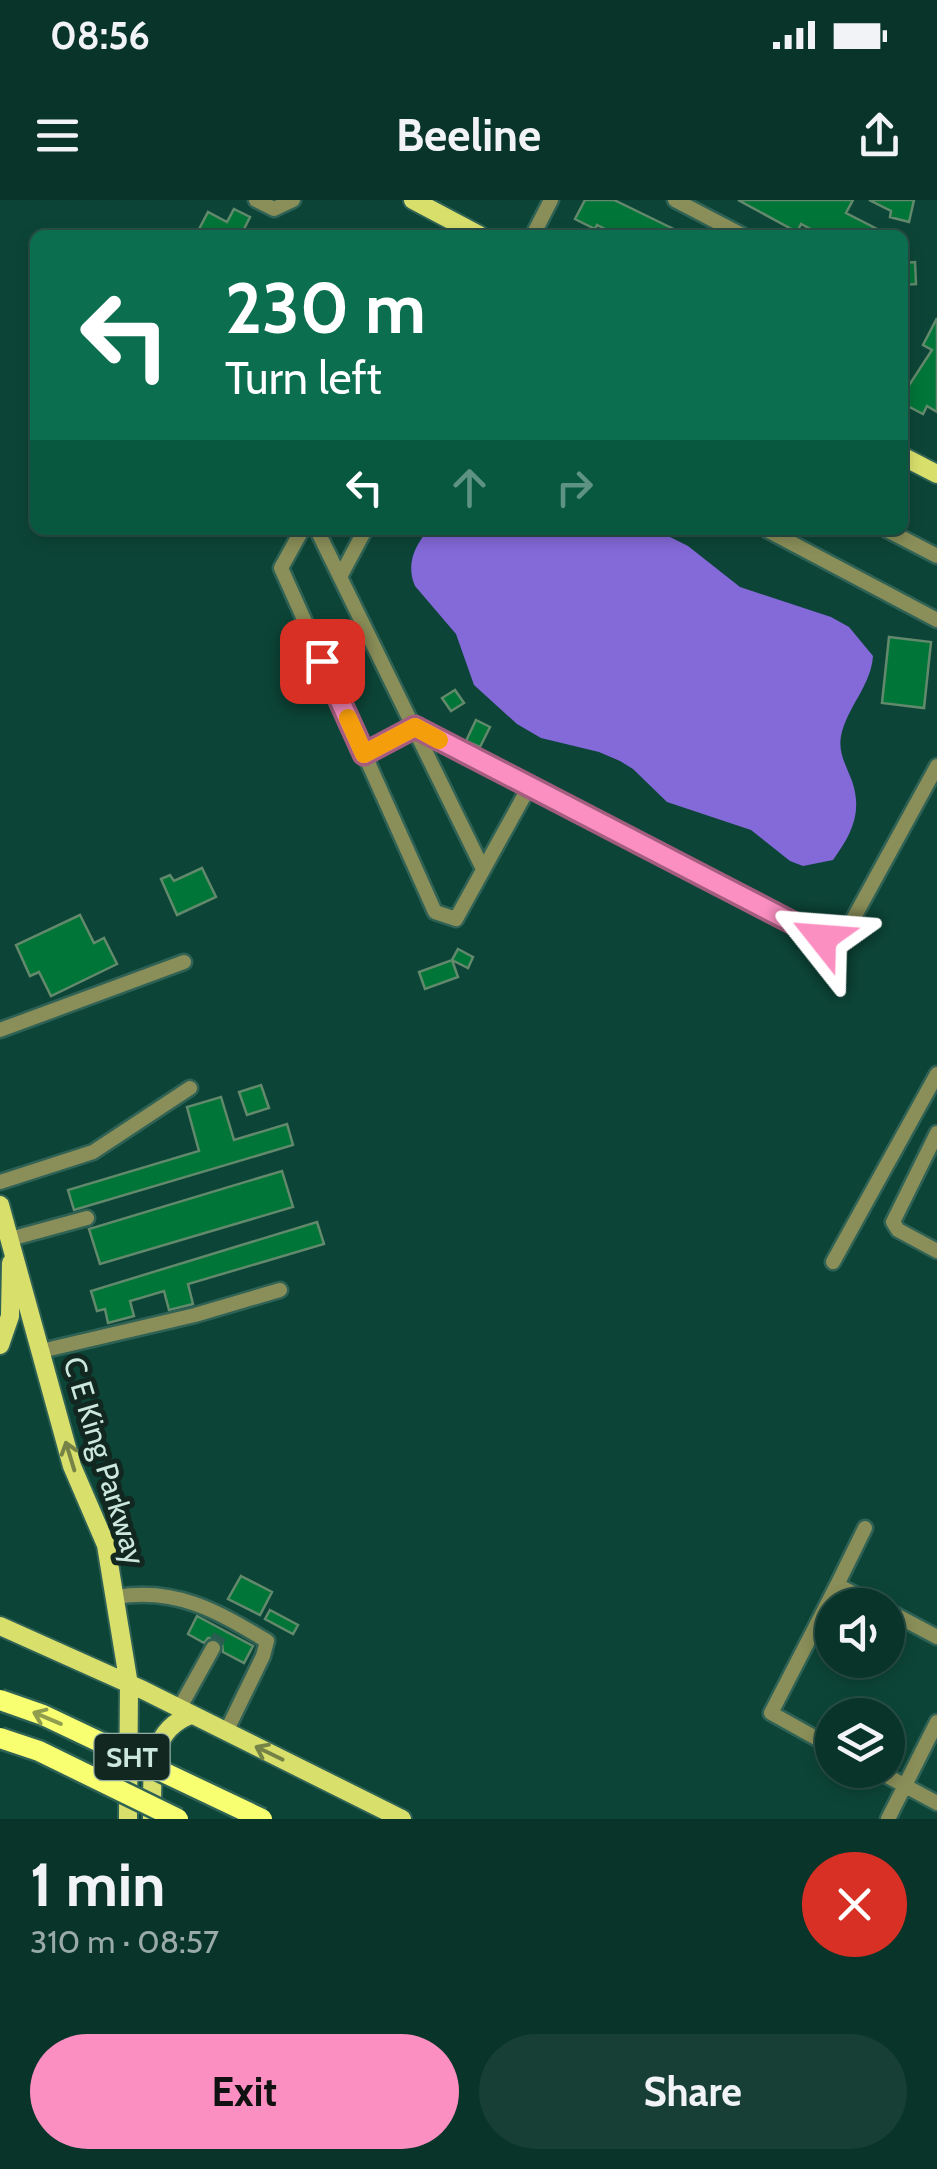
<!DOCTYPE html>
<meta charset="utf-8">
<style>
:root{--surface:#093429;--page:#173f35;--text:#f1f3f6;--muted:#99aaa8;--line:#294f46;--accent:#fc8fc2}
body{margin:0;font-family:Cabin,sans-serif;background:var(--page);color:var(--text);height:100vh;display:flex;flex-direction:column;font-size:38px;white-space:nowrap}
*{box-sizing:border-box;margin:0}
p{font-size:32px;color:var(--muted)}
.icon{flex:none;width:55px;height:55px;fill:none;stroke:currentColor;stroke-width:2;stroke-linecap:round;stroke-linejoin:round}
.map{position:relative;height:1619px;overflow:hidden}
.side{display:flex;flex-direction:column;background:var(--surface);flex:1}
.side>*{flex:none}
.top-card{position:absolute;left:30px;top:30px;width:878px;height:305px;border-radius:15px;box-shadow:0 5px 15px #0003,0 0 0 2px var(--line);background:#0b6e4f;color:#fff;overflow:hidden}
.buttons{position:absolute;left:815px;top:1388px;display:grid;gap:20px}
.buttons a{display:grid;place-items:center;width:90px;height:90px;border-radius:50%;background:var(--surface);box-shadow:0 5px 15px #0003,0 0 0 2px var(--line);font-size:50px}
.pin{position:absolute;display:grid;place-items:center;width:85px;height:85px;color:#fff;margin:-42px;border-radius:20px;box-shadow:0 5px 15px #0006}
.me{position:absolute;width:110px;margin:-55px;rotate:298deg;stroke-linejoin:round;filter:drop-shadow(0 0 8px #0008)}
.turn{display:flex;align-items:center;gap:35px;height:210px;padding:0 30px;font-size:45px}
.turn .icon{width:130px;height:130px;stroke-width:2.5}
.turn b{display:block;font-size:70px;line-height:85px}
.lanes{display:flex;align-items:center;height:95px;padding:0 30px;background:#0003;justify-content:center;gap:50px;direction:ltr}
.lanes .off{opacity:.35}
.round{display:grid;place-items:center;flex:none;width:105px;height:105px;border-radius:52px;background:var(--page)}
.headline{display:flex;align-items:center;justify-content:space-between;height:170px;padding:0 30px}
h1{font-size:60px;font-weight:800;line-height:75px}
.cta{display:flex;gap:20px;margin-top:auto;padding:20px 30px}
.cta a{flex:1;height:115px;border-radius:60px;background:var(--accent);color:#111;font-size:40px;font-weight:800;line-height:115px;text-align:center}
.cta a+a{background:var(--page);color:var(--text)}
.status{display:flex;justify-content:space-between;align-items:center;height:70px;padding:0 50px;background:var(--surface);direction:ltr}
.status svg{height:28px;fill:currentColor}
header{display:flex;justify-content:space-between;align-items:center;height:130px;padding:0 30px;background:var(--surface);font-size:45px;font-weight:800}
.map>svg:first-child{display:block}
.water{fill:#8469d9}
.building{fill:#007538;stroke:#62896b;stroke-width:2.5}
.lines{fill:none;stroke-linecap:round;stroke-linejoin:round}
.minor-tunnel{stroke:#295d50;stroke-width:14;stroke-dasharray:14 7;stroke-linecap:butt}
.minor-casing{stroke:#2f6255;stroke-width:19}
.major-casing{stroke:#2f6255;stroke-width:22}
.minor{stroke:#8a8e58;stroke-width:14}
.major{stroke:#d9df6b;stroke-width:18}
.highway-bridge-casing{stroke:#2f6255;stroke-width:25;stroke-linecap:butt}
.highway-bridge{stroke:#f8ff71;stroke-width:20}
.oneway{stroke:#758346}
.oneway2{stroke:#909e4d}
.route-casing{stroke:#a45d7e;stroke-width:25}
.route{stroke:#fc8fc2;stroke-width:18}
.slow{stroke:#f59e0b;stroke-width:18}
.labels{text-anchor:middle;stroke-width:10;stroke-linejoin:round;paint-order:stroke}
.shield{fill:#112720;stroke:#94ada4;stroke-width:2.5}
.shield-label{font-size:28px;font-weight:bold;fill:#cce7dd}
.street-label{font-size:30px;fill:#cce7dd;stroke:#112720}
</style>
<div class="status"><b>08:56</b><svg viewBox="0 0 49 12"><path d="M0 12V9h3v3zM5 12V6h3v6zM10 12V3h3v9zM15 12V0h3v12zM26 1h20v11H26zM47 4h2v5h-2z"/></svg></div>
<header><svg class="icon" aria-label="menu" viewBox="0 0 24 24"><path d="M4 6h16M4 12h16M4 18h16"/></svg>Beeline<svg class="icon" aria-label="share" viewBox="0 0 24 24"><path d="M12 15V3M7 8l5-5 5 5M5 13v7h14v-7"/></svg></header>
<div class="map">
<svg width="937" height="1619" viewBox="0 0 937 1619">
<rect width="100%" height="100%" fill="#0c4537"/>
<path class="water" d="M428,330H656L688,346L740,387L831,417L849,427L873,456C871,486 847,507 841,536C838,553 846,565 852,581C863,613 851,635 833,660L803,666L790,661L751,630L667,602L633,569L620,561L599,552L541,538L517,524L474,485L456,434L415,386C406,365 414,347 428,330Z"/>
<path class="building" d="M585,0H614L686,35H617L597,25L595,29L575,19Z
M738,0H853L846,13L889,35H822L801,24L797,32Z
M869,0H914L909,22L890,17L891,11Z
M234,9L250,17L241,35H196L208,12L227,22Z
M915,62L916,84L902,85V63Z
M937,118V212L927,206L923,214L902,203V196L932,150L923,145Z
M889,437L931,442L924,508L882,503Z
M455,490L464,503L451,511L442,498Z
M476,520L490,527L480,547L466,541Z
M202,668L216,697L177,715L161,679L170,675L174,681Z
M80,715L94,743L104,738L117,764L51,796L39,772L30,776L16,745Z
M458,749L473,757L468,768L452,760Z
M452,760L458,777L425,789L419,772Z
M261,885L269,908L247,915L239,892Z
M221,897L234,940L287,924L293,945L74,1010L68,990L199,951L187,907Z
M282,971L293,1007L100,1064L89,1029Z
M317,1022L324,1044L188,1084L193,1104L169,1110L164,1091L130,1101L134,1116L108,1123L105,1109L97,1111L91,1091Z
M241,1376L272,1392L260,1415L228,1399Z
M270,1410L298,1425L293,1434L265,1419Z
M197,1416L253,1446L244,1463L223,1452L222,1443L217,1438H208L204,1443L188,1434Z"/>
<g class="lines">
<path class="minor-tunnel" d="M213,1448L223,1430"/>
<defs>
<path id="minor" d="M256,0L274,9L293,0
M675,0L742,35
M533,35L551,0
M302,330L281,368L435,712L456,719L529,587
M317,330L483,669
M767,330L937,420
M887,330L937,356
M340,377L365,330
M364,554L415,527L822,738L840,743L937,566
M0,830L184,762
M937,933L893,1022L898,1030L937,1051
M0,982L93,952L190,888
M10,1039L87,1018
M833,1062L937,874
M41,1151L195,1115L280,1090
M837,1385L865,1328
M116,1397C176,1387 217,1411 267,1441L263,1456L226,1532
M888,1411L937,1437
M179,1509L213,1448
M832,1547L771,1513L837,1385L876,1405
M876,1570L937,1603
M888,1619L937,1522"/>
<path id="major" d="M413,0L479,35
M902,256L937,274
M0,1005L72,1266L106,1345L129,1485L128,1619
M0,1145L10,1116L11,1063
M0,1426L143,1490L402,1619
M152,1619C153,1579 146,1531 191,1515"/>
</defs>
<use href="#minor" class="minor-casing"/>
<use href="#major" class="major-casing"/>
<use href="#minor" class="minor"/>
<use href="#major" class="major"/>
<defs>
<path id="highway-bridge" d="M0,1500L43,1515L262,1619
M0,1538L39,1551L178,1619"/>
</defs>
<use href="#highway-bridge" class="highway-bridge-casing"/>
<use href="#highway-bridge" class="highway-bridge"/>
</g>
<defs><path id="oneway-shaft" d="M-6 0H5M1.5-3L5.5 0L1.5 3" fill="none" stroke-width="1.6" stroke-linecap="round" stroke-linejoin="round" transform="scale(2.5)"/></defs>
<g class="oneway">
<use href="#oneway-shaft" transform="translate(70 1256) rotate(-107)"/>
<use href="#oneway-shaft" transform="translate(269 1553) rotate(-154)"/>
</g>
<use class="oneway2" href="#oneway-shaft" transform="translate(47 1518) rotate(-157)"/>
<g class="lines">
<defs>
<path id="route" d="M322,461L364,554L415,527L822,738"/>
</defs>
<use href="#route" class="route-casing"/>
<use href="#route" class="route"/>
<path class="slow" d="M348,518L364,554L415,527L439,540"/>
</g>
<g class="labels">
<rect class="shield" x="94.5" y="1534" width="75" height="46" rx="8"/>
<g class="shield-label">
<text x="132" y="1567">SHT</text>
</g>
<g class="street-label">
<text transform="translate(104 1261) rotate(73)" y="10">C E King Parkway</text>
</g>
</g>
</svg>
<div class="buttons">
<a><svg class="icon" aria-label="sound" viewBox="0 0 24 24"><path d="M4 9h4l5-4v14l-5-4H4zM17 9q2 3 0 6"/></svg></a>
<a><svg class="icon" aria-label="layers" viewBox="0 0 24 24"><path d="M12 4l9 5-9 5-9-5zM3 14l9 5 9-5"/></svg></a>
</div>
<div class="pin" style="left:322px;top:461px;background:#d93025"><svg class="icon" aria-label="arrive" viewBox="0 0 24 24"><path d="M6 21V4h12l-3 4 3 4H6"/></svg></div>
<svg class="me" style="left:822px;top:738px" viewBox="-20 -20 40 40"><path d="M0-17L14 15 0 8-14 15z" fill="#fc8fc2" stroke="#fff" stroke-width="4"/></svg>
<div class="top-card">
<div class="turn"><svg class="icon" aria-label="left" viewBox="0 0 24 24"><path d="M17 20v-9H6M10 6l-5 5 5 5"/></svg><div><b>230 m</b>Turn left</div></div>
<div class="lanes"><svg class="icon" aria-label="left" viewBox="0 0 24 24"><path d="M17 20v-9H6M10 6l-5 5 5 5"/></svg><svg class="icon off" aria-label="ahead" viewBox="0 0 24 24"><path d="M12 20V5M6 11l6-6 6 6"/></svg><svg class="icon off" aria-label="right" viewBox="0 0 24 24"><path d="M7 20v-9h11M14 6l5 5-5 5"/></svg></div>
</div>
</div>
<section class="side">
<div class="headline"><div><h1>1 min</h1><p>310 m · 08:57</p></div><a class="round" style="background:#d93025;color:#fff"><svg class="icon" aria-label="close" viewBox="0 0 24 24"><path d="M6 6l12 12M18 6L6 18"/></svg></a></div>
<div class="cta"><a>Exit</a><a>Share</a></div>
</section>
